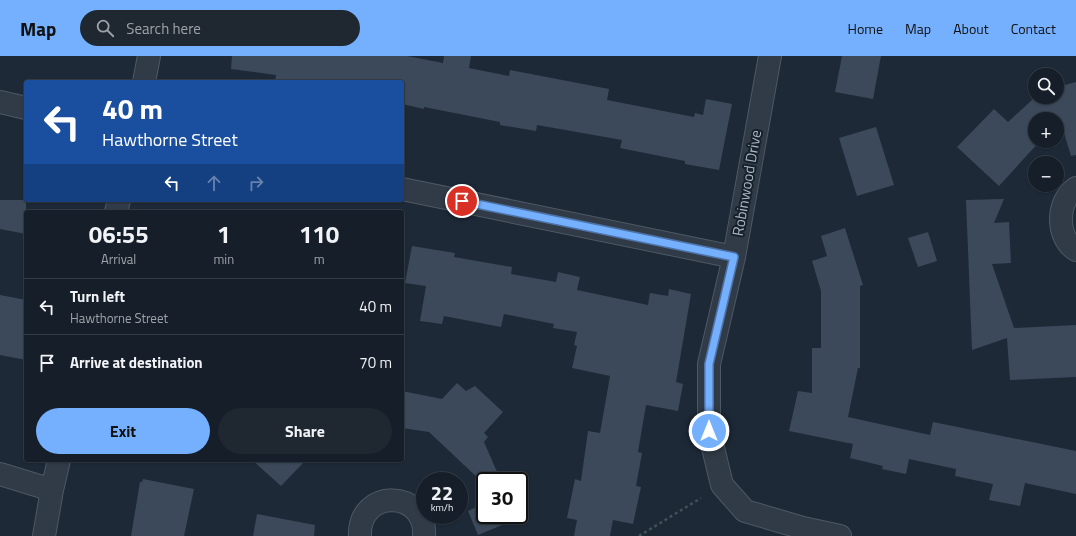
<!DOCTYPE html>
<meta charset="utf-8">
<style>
:root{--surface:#161f29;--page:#1f2731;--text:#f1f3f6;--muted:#9ea2a8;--line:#353d46;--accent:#75b0ff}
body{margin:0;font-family:"Titillium Web",sans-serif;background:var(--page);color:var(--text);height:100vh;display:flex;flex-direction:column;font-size:15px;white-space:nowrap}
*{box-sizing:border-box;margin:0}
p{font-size:13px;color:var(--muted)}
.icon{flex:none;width:22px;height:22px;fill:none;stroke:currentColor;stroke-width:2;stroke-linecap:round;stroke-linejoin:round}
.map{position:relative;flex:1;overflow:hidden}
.panel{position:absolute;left:24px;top:154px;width:380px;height:252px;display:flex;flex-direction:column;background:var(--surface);border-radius:4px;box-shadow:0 1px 3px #0004,0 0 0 1px var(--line)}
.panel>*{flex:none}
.guide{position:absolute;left:24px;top:24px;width:380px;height:122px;border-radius:4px;box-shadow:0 1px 3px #0004,0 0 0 1px var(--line);background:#1a4fa0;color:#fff;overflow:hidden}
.controls{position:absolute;left:1028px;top:12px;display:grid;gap:8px}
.controls a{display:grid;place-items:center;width:36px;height:36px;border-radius:50%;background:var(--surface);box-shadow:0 1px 3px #0004,0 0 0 1px var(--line);font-size:20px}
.speed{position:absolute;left:416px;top:416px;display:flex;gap:8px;font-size:20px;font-weight:700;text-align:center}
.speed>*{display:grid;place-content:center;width:52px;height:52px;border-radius:50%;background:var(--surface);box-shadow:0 1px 3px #0004,0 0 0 1px var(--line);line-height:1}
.speed small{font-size:10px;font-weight:400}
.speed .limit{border:2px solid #111;border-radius:6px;background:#fff;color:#111}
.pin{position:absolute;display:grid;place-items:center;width:34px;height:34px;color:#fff;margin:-17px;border:2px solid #fff;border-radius:50%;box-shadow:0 1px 4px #0007}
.me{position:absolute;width:44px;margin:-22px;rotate:0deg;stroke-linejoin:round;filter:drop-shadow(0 0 3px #0008)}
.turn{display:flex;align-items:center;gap:14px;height:84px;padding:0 12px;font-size:18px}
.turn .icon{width:52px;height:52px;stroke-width:2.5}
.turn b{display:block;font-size:28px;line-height:34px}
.lanes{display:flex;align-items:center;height:38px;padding:0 12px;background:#0003;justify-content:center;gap:20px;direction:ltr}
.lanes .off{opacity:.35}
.eta{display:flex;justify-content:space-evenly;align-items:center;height:68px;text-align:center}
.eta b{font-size:24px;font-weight:700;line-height:28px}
.primary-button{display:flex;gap:8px;margin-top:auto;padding:8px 12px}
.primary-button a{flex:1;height:46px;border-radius:24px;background:var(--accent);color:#111;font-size:16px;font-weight:700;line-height:46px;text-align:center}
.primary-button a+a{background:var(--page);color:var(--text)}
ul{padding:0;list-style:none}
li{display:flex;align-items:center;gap:12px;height:56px;padding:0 12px;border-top:1px solid var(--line)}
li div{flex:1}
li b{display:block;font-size:15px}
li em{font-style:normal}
header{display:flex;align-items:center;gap:24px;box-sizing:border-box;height:56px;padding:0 20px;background:var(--accent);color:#111}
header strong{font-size:19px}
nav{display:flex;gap:22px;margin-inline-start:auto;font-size:14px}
.search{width:280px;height:36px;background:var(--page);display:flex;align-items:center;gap:10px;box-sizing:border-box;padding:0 14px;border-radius:22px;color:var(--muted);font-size:15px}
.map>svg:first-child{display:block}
.building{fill:#3b495a}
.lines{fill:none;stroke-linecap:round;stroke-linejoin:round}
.minor-casing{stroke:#4e5965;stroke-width:24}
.path{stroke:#3d5355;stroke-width:2.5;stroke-dasharray:3 3;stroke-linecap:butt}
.minor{stroke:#313b47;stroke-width:22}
.route-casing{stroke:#4c72a6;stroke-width:10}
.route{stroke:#75b0ff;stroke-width:7}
.labels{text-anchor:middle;stroke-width:4;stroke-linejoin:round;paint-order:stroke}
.street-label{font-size:15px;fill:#aab6c5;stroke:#17202b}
</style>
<header>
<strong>Map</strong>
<div class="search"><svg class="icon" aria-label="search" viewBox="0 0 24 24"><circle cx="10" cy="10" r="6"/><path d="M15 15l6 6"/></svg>Search here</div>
<nav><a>Home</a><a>Map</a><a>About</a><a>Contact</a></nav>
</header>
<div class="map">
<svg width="1076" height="480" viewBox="0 0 1076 480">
<rect width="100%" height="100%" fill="#1d2937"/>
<path class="building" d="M232,0H407L443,7L444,0H471L469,12L509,20L510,14L609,33L607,44L694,61L695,57L703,59L706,43L732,48L719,114L685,108V105L620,92L622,84L537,69L536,75L500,69V66L424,51V53L402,48V26H275L276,19L231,13Z
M842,0H881L873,43L835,36Z
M1076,26V99L1071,100L1060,64L1057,67V63H1035V85H1040L999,130L957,91L994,53L1008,66L1032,44L1030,39L1035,38V41H1057V31Z
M876,71L894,129L857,140L839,82Z
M1004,143L994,167L1009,166L1011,207L992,208L1014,272L1076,269V321L1010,324L1007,282L972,294L966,144Z
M0,144H26V178L0,173Z
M845,172L863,229L860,230V312H858L848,361L930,379L933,366L1076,395V438L1025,427L1020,450L989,444L993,428L955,420L956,413L909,403L906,418L882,413L883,410L850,402L853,388L789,375L798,335L812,337V292H821V235L812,205L827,200L821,180Z
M928,176L937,205L918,211L908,182Z
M412,190L455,197L454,201L512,211L511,218L556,226L558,216L580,221L577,234L648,249L650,237L668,240L669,233L691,238L676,326L683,328L678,355L646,349L638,396L642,397L636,430L641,431L633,468L613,464L610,480H574L577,464L567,462L575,423L581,425L588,375L600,377L610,320L572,312L577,290L574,289L577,276L553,272L554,268L504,258L501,271L444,260L442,268L420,265L426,230L405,227Z
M0,239L26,244V304L0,299Z
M457,327L466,335L475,330L503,356L484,377L488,381L484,386L501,425H481L429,376L402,372V335L442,343Z
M252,404H306L281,430Z
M143,423L194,433L184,480H131L140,426H142Z
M485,447V459H516L517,463L478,479L468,455Z
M257,458L315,469L314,480H253Z"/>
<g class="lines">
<defs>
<path id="minor" d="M770,0L734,201L709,308V375L722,429L745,455L803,472L840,480
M144,26L149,0
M0,46L26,52
M1076,132C1056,146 1056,181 1076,194
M402,133L734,201
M116,156L119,144
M0,418L52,434
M44,480L52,434L59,404
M360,480C358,432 427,433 424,480"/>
</defs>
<use href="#minor" class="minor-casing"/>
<path class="path" d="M639,480L701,442"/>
<use href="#minor" class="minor"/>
</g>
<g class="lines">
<defs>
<path id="route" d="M462,145L734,201L709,308V375"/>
</defs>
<use href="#route" class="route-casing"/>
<use href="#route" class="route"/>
</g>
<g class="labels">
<g class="street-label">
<text transform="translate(747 127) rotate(-80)" y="5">Robinwood Drive</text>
</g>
</g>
</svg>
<div class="controls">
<a><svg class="icon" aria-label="search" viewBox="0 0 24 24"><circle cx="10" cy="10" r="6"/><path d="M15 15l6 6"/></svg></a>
<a>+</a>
<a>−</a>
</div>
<div class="speed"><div>22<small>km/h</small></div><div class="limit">30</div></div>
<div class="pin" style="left:462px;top:145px;background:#d93025"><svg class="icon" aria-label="arrive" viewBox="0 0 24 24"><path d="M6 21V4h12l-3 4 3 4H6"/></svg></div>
<svg class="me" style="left:709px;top:375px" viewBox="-20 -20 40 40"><circle r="17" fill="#75b0ff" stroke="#fff" stroke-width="3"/><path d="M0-11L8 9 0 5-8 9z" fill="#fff"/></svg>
<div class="guide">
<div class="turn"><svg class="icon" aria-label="left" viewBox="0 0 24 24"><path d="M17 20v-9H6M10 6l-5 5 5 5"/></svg><div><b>40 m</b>Hawthorne Street</div></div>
<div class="lanes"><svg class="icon" aria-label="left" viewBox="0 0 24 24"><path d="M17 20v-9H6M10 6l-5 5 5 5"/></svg><svg class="icon off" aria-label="ahead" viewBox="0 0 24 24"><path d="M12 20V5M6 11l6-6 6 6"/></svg><svg class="icon off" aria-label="right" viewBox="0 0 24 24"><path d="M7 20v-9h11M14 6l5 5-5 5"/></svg></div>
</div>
<section class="panel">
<div class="eta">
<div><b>06:55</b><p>Arrival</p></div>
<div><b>1</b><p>min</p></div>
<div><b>110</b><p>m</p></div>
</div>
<ul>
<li><svg class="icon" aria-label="left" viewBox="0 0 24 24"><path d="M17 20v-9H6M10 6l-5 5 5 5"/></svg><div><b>Turn left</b><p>Hawthorne Street</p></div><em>40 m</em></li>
<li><svg class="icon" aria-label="arrive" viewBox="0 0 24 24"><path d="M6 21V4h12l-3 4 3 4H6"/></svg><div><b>Arrive at destination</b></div><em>70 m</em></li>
</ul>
<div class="primary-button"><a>Exit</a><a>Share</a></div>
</section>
</div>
